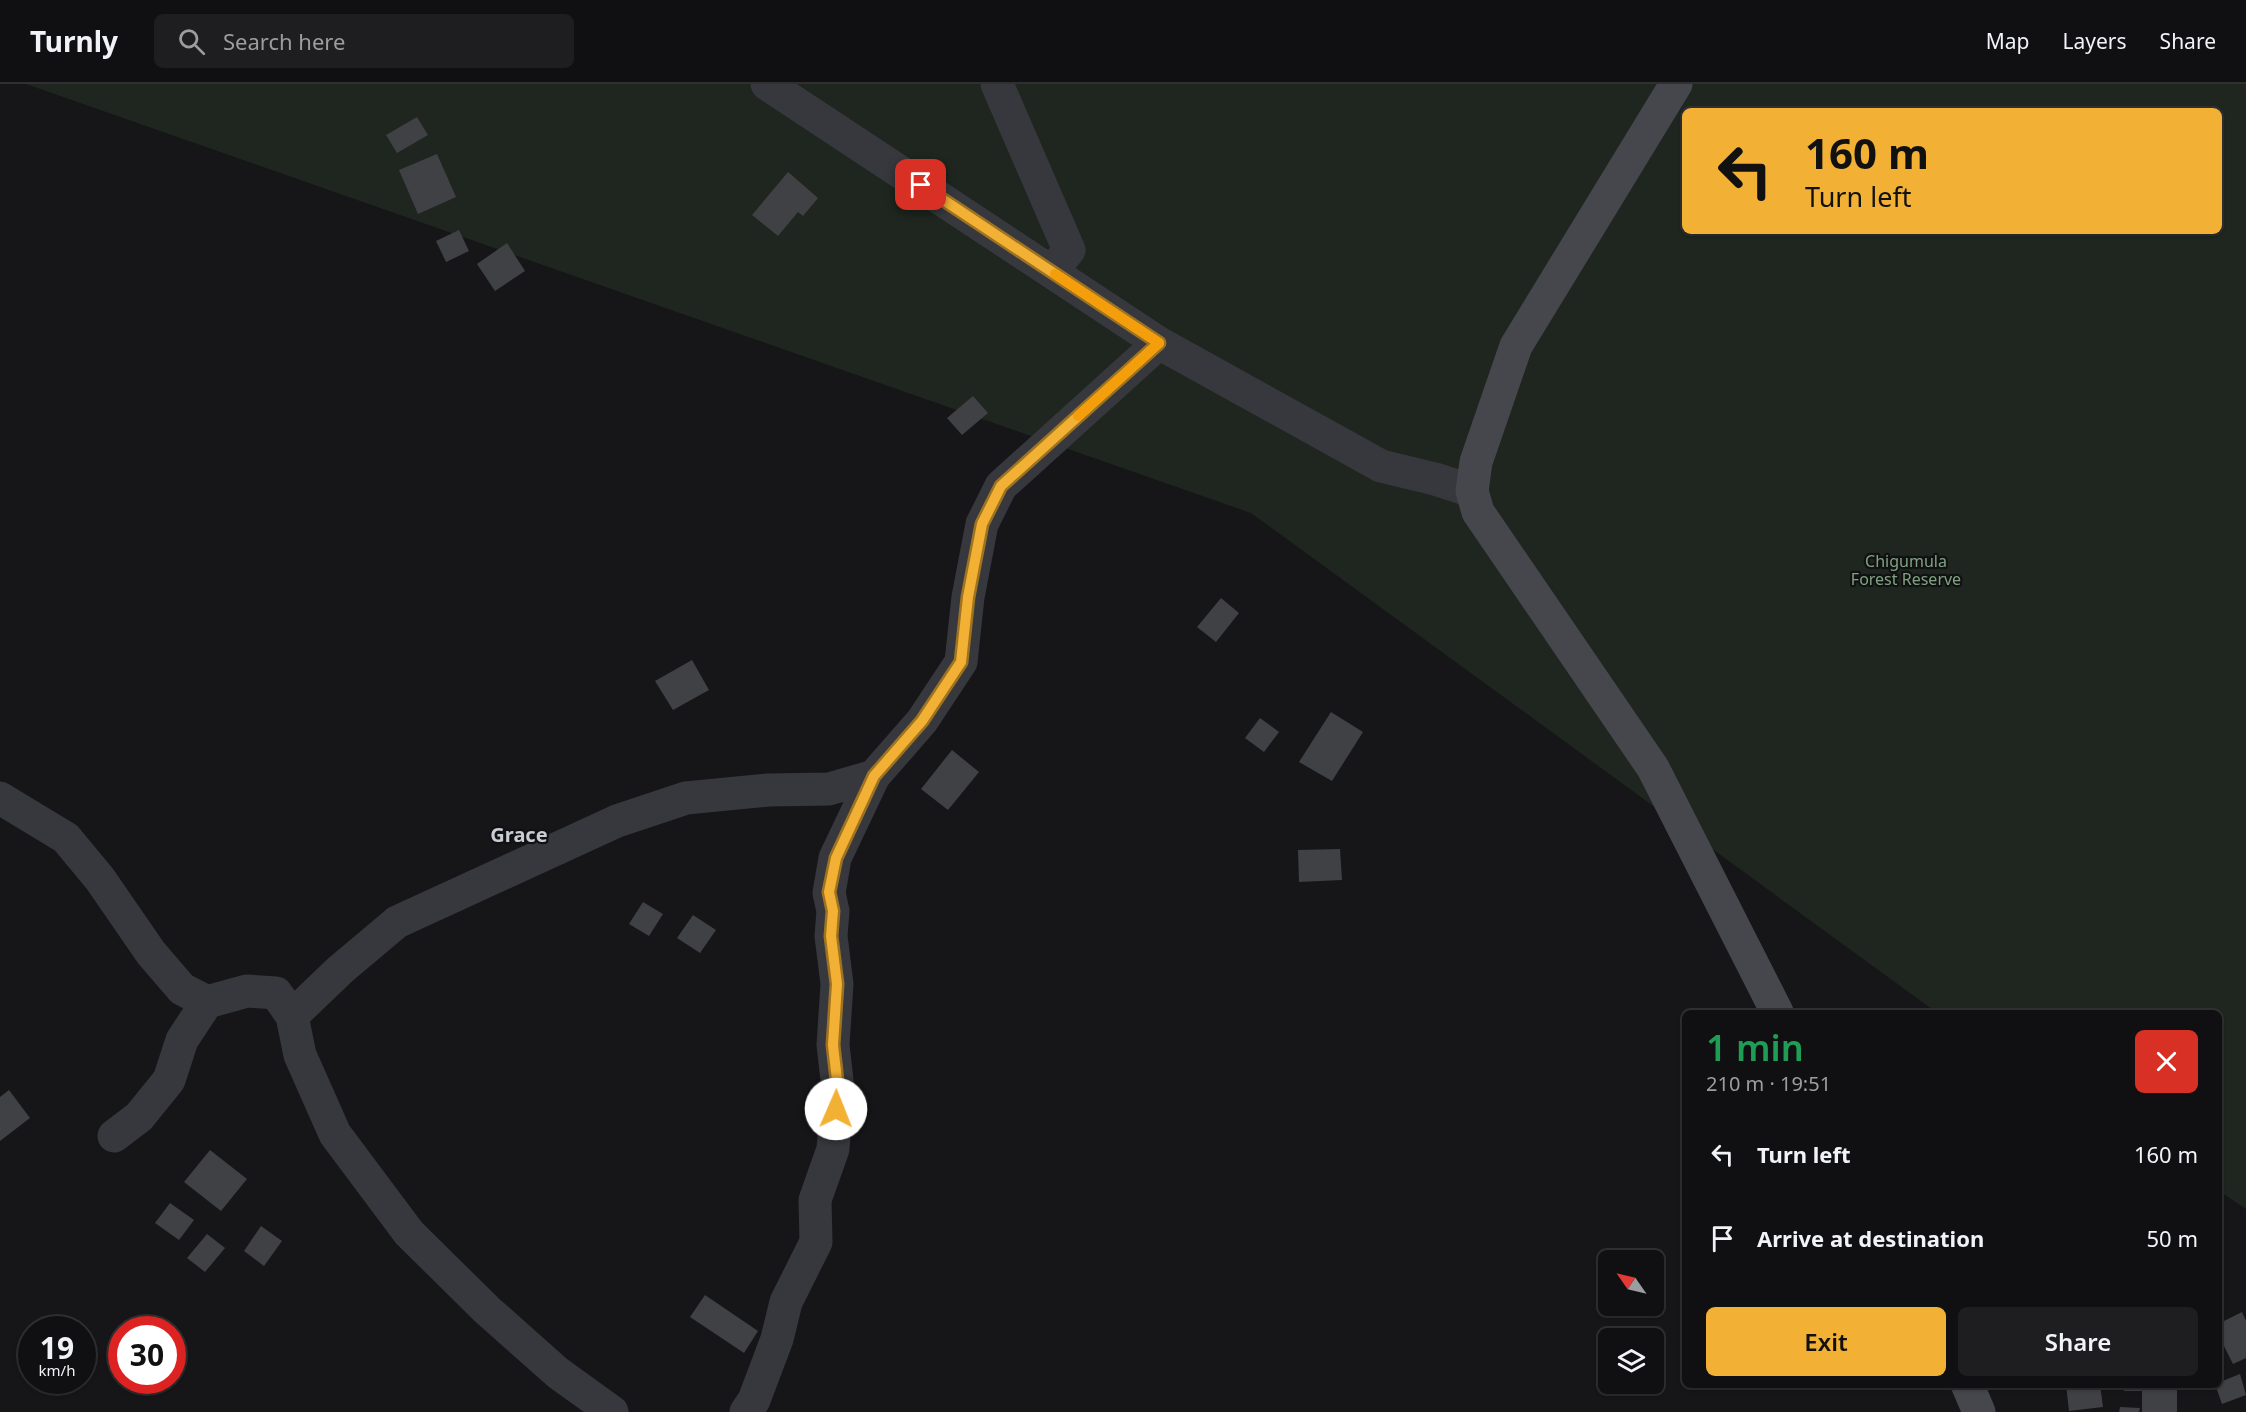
<!DOCTYPE html>
<meta charset="utf-8">
<style>
:root{--surface:#101012;--page:#1e1e20;--text:#f1f3f6;--muted:#9c9d9f;--line:#303032;--accent:#f2b134}
body{margin:0;font-family:"Noto Sans",sans-serif;background:var(--page);color:var(--text);height:100vh;display:flex;flex-direction:column;font-size:22px;white-space:nowrap}
*{box-sizing:border-box;margin:0}
p{font-size:20px;color:var(--muted)}
.icon{flex:none;width:33px;height:33px;fill:none;stroke:currentColor;stroke-width:2;stroke-linecap:round;stroke-linejoin:round}
.map{position:relative;flex:1;overflow:hidden}
.panel{position:absolute;left:1682px;top:926px;width:540px;height:378px;display:flex;flex-direction:column;background:var(--surface);border-radius:9px;box-shadow:0 2px 4px #0004,0 0 0 2px var(--line)}
.panel>*{flex:none}
.hud{position:absolute;left:1682px;top:24px;width:540px;height:126px;border-radius:9px;box-shadow:0 2px 4px #0004,0 0 0 2px var(--line);background:#f2b134;color:#111;overflow:hidden}
.needle{width:39px;rotate:304deg}
.controls{position:absolute;left:1598px;top:1166px;display:grid;gap:12px}
.controls a{display:grid;place-items:center;width:66px;height:66px;border-radius:9px;background:var(--surface);box-shadow:0 2px 4px #0004,0 0 0 2px var(--line);font-size:30px}
.speed{position:absolute;left:18px;top:1232px;display:flex;gap:12px;font-size:30px;font-weight:700;text-align:center}
.speed>*{display:grid;place-content:center;width:78px;height:78px;border-radius:50%;background:var(--surface);box-shadow:0 2px 4px #0004,0 0 0 2px var(--line);line-height:1}
.speed small{font-size:15px;font-weight:400}
.speed .limit{border:9px solid #d22;background:#fff;color:#111}
.pin{position:absolute;display:grid;place-items:center;width:51px;height:51px;color:#fff;margin:-26px;border-radius:12px;box-shadow:0 3px 9px #0006}
.me{position:absolute;width:66px;margin:-33px;rotate:1deg;stroke-linejoin:round;filter:drop-shadow(0 0 4px #0008)}
.turn{display:flex;align-items:center;gap:21px;height:126px;padding:0 24px;font-size:27px}
.turn .icon{width:78px;height:78px;stroke-width:2.5}
.turn b{display:block;font-size:42px;line-height:51px}
.round{display:grid;place-items:center;flex:none;width:63px;height:63px;border-radius:9px;background:var(--page)}
.overview{display:flex;align-items:center;justify-content:space-between;height:102px;padding:0 24px}
h1{font-size:36px;font-weight:600;line-height:45px;color:#1e9e55}
.button{display:flex;gap:12px;margin-top:auto;padding:12px 24px}
.button a{flex:1;height:69px;border-radius:9px;background:var(--accent);color:#111;font-size:24px;font-weight:600;line-height:69px;text-align:center}
.button a+a{background:var(--page);color:var(--text)}
ul{padding:0;list-style:none}
li{display:flex;align-items:center;gap:18px;height:84px;padding:0 24px}
li div{flex:1}
li b{display:block;font-size:22px}
li em{font-style:normal}
header{display:flex;align-items:center;gap:36px;box-sizing:border-box;height:84px;padding:0 30px;background:var(--surface);border-bottom:2px solid var(--line)}
header strong{font-size:28px}
nav{display:flex;gap:33px;margin-inline-start:auto;font-size:21px}
.search{width:420px;height:54px;background:var(--page);display:flex;align-items:center;gap:15px;box-sizing:border-box;padding:0 21px;border-radius:9px;color:var(--muted);font-size:22px}
.map>svg:first-child{display:block}
.green{fill:#1e261f;fill-rule:evenodd}
.building{fill:#404145}
.lines{fill:none;stroke-linecap:round;stroke-linejoin:round}
.street{stroke:#37383d;stroke-width:33}
.secondary{stroke:#45474d;stroke-width:33}
.route-casing{stroke:#9d7322;stroke-width:15}
.route{stroke:#f2b134;stroke-width:10}
.slow{stroke:#f59e0b;stroke-width:10}
.labels{text-anchor:middle;stroke-width:4.5;stroke-linejoin:round;paint-order:stroke}
.park-label{font-size:16px;fill:#7fa381;stroke:#111113}
.quarter-label{font-size:20px;font-weight:bold;fill:#c9ccd4;stroke:#111113}
</style>
<header>
<strong>Turnly</strong>
<div class="search"><svg class="icon" aria-label="search" viewBox="0 0 24 24"><circle cx="10" cy="10" r="6"/><path d="M15 15l6 6"/></svg>Search here</div>
<nav><a>Map</a><a>Layers</a><a>Share</a></nav>
</header>
<div class="map">
<svg width="2246" height="1328" viewBox="0 0 2246 1328">
<rect width="100%" height="100%" fill="#161618"/>
<path class="green" d="M26,0H2246V1125L2219,1107L2218,928H1936L1251,429ZM1684,27H2218V147H1684Z"/>
<path class="building" d="M417,33L428,51L397,69L386,51Z
M437,70L456,113L418,130L399,86Z
M788,88L818,114L803,132L798,128L778,152L752,131Z
M459,146L469,167L446,178L436,157Z
M507,159L525,187L495,207L477,180Z
M973,312L988,329L962,351L947,334Z
M1221,514L1239,529L1216,558L1197,543Z
M692,576L709,606L673,626L655,597Z
M1331,628L1363,648L1332,697L1299,678Z
M1260,634L1279,648L1264,668L1245,654Z
M952,666L979,688L948,726L921,705Z
M1340,765L1342,796L1299,798L1298,766Z
M643,818L663,830L649,852L629,840Z
M693,831L716,846L700,869L677,854Z
M9,1006L30,1034L0,1057V1013Z
M210,1066L247,1095L221,1127L184,1098Z
M170,1119L194,1136L179,1156L155,1139Z
M261,1142L282,1157L264,1182L244,1167Z
M207,1150L225,1164L205,1188L187,1174Z
M705,1211L758,1247L744,1269L690,1233Z
M2242,1228L2246,1237V1274L2233,1280L2218,1250V1240Z
M2240,1290L2246,1311L2222,1320L2215,1300Z
M2066,1300H2100L2103,1323L2069,1327Z
M2124,1300H2177V1328H2142V1307H2124Z
M2120,1323L2140,1324L2139,1328H2119Z"/>
<g class="lines">
<path class="street" d="M767,0L1159,259L1381,382L1435,395L1472,407
M997,0L1069,166L1052,188
M0,714L66,754L100,795L151,869L182,905L207,918
M292,932L340,886L397,838L617,737L686,714L768,706L829,705L874,692L922,637L961,578L968,513L982,440L1001,402L1159,259
M114,1052L139,1033L169,996L182,956L207,918L247,907L276,909L292,932L300,971L335,1050L409,1149L487,1226L558,1289L612,1328
M746,1328L754,1316L777,1255L786,1218L816,1158L815,1116L833,1065L838,1005L833,961L837,900L831,852L833,827L829,809L835,774L874,692"/>
<path class="secondary" d="M1676,0L1516,262L1476,378L1472,407L1478,428L1653,684L1777,928
M1967,1300L1979,1328"/>
</g>
<g class="lines">
<defs>
<path id="route" d="M836,1025L838,1005L833,961L837,900L831,852L833,827L829,808L836,774L874,692L922,637L961,578L968,513L982,440L1001,402L1159,259L921,101"/>
</defs>
<use href="#route" class="route-casing"/>
<use href="#route" class="route"/>
<path class="slow" d="M1055,190L1159,259L1078,332"/>
</g>
<g class="labels">
<g class="park-label">
<text x="1906" y="483">Chigumula<tspan x="1906" dy="18">Forest Reserve</tspan></text>
</g>
<g class="quarter-label">
<text x="519" y="758">Grace</text>
</g>
</g>
</svg>
<div class="controls">
<a><svg class="needle" viewBox="-14 -14 28 28"><path d="M0-13l5 13h-10z" fill="#e53935"/><path d="M0 13l5-13h-10z" fill="#9c9d9f"/></svg></a>
<a><svg class="icon" aria-label="layers" viewBox="0 0 24 24"><path d="M12 4l9 5-9 5-9-5zM3 14l9 5 9-5"/></svg></a>
</div>
<div class="speed"><div>19<small>km/h</small></div><div class="limit">30</div></div>
<div class="pin" style="left:921px;top:101px;background:#d93025"><svg class="icon" aria-label="arrive" viewBox="0 0 24 24"><path d="M6 21V4h12l-3 4 3 4H6"/></svg></div>
<svg class="me" style="left:836px;top:1025px" viewBox="-20 -20 40 40"><circle r="19" fill="#fff"/><path d="M0-13L10 11 0 6-10 11z" fill="#f2b134"/></svg>
<div class="hud">
<div class="turn"><svg class="icon" aria-label="left" viewBox="0 0 24 24"><path d="M17 20v-9H6M10 6l-5 5 5 5"/></svg><div><b>160 m</b>Turn left</div></div>
</div>
<section class="panel">
<div class="overview"><div><h1>1 min</h1><p>210 m · 19:51</p></div><a class="round" style="background:#d93025;color:#fff"><svg class="icon" aria-label="close" viewBox="0 0 24 24"><path d="M6 6l12 12M18 6L6 18"/></svg></a></div>
<ul>
<li><svg class="icon" aria-label="left" viewBox="0 0 24 24"><path d="M17 20v-9H6M10 6l-5 5 5 5"/></svg><div><b>Turn left</b></div><em>160 m</em></li>
<li><svg class="icon" aria-label="arrive" viewBox="0 0 24 24"><path d="M6 21V4h12l-3 4 3 4H6"/></svg><div><b>Arrive at destination</b></div><em>50 m</em></li>
</ul>
<div class="button"><a>Exit</a><a>Share</a></div>
</section>
</div>
